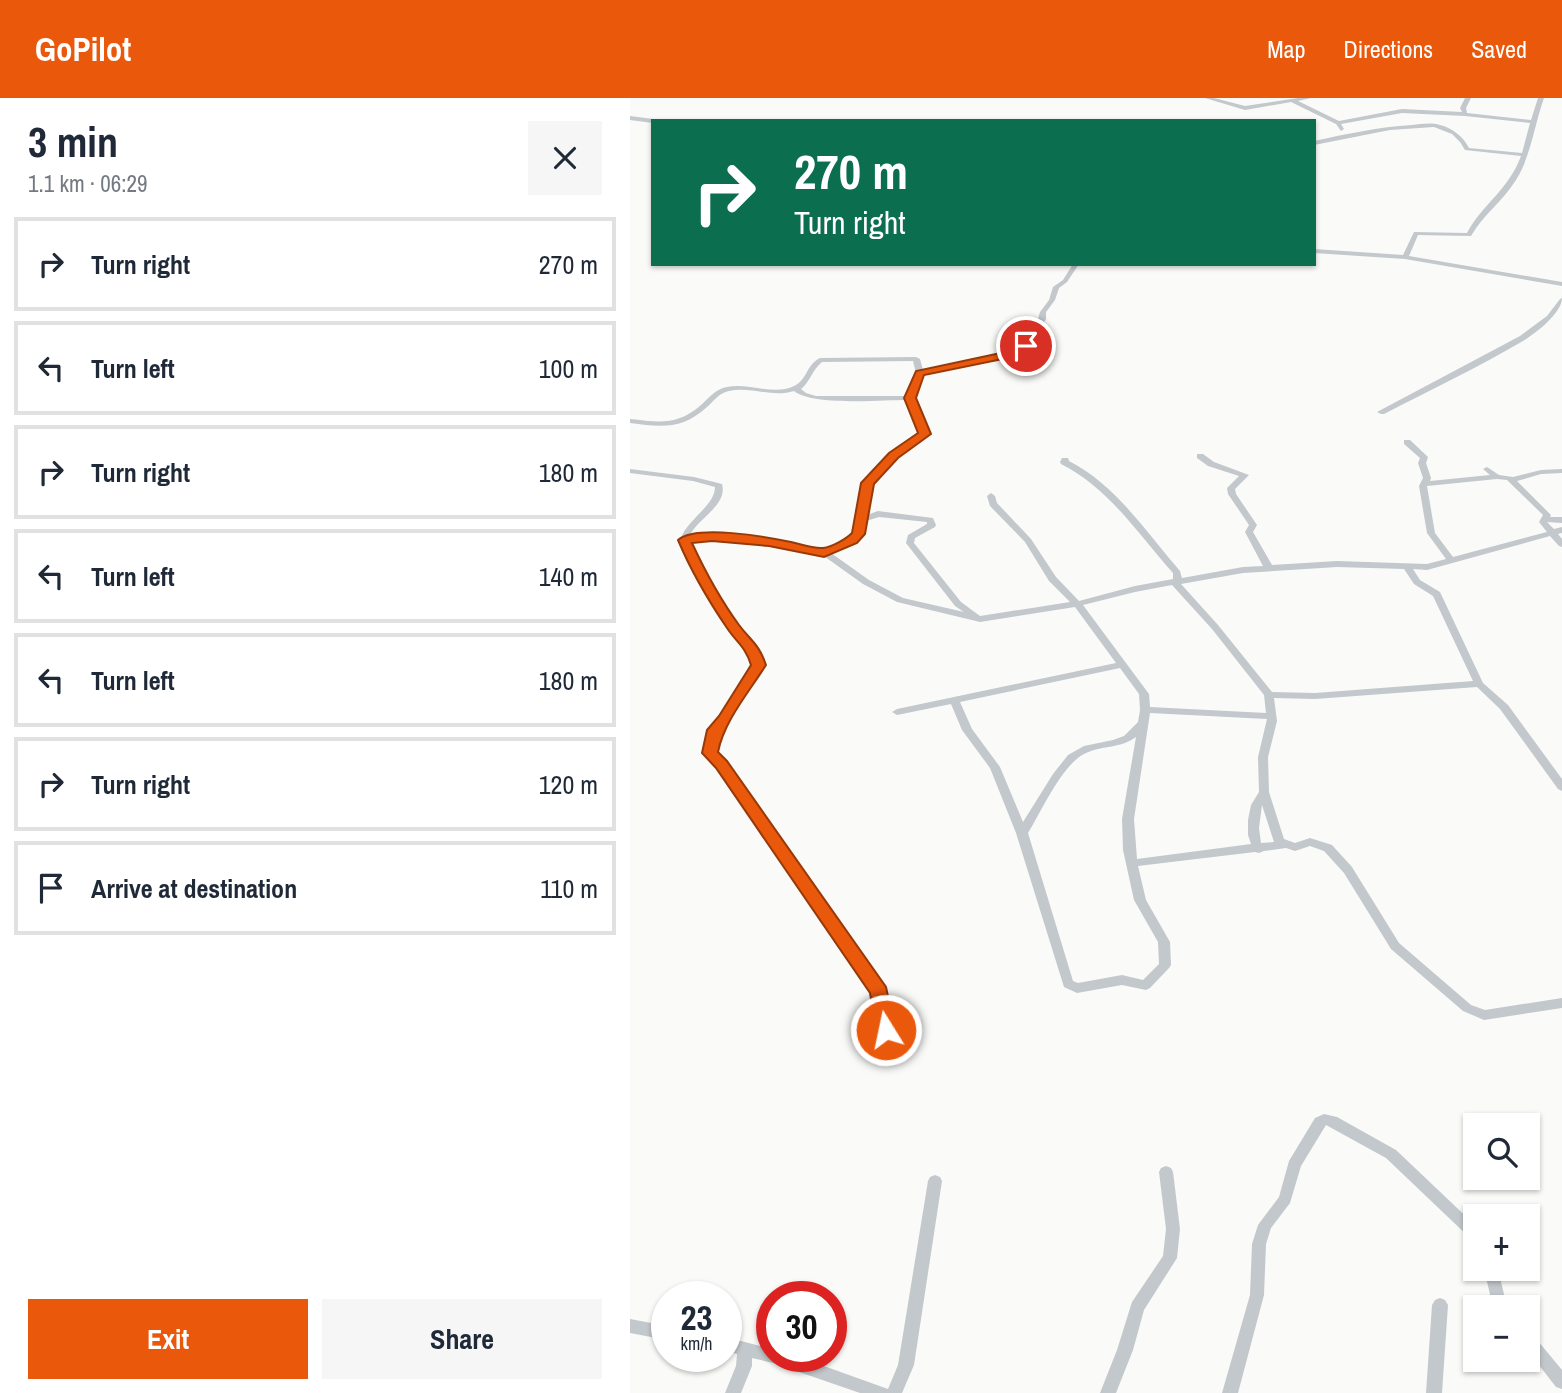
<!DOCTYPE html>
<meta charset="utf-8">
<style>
:root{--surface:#fff;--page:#f6f6f7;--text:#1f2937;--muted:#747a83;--line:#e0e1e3;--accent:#ea580c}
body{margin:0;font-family:"Archivo Narrow",sans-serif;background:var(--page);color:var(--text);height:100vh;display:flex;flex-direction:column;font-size:26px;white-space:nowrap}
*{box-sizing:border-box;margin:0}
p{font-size:23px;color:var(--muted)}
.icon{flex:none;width:38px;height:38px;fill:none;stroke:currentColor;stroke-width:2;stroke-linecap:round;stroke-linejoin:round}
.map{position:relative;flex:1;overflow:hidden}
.sheet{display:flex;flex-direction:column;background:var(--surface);width:630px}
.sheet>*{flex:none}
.banner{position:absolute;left:21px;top:21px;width:665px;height:147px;border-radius:0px;box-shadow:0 2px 5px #0004;background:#0b6e4f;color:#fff;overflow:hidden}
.fabs{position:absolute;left:833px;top:1015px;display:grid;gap:14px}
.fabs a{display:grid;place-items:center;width:77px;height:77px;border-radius:0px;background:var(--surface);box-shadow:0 2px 5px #0004;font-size:35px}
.speed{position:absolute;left:21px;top:1183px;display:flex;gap:14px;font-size:35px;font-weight:700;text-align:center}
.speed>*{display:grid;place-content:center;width:91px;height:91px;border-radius:50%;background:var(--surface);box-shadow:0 2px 5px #0004;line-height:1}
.speed small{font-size:18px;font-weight:400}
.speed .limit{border:10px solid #d22;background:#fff;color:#111}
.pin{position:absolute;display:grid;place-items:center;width:60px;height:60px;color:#fff;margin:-30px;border:4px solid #fff;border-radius:50%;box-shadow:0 2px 7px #0007}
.me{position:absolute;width:77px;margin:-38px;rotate:350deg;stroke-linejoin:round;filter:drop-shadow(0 0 5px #0008)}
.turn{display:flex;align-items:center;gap:24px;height:147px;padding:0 28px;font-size:32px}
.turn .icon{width:91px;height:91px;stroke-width:2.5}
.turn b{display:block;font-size:49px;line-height:60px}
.round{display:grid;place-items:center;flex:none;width:74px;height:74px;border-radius:0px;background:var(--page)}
.summary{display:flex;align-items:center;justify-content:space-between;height:119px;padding:0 28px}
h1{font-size:42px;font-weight:800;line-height:52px}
.action{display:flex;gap:14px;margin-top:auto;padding:14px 28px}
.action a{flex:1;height:80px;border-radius:0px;background:var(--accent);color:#fff;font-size:28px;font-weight:800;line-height:80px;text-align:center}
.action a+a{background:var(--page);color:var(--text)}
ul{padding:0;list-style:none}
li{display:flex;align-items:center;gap:21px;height:94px;margin:0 14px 10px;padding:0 14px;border:4px solid var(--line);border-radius:0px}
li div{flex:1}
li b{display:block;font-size:26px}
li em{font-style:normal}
header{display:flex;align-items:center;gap:42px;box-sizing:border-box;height:98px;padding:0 35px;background:var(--accent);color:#fff}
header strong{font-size:33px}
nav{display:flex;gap:38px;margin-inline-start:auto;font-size:24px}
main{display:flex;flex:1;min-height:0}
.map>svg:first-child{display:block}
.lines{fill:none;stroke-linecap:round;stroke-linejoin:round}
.minor{fill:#c3c8cc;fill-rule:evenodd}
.route{fill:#ea580c;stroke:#983908;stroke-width:2}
</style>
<header>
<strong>GoPilot</strong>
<nav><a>Map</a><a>Directions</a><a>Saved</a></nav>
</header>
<main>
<section class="sheet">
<div class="summary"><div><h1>3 min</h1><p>1.1 km · 06:29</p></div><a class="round"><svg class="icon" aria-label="close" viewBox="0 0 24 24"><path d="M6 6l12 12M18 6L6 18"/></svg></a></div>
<ul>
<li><svg class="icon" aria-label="right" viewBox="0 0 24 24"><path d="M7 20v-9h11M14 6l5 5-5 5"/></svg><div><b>Turn right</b></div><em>270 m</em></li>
<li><svg class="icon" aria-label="left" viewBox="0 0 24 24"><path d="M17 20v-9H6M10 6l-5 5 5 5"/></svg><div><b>Turn left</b></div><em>100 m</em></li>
<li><svg class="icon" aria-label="right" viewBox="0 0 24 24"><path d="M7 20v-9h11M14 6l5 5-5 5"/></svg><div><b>Turn right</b></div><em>180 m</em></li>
<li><svg class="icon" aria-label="left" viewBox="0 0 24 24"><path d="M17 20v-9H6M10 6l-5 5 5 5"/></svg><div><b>Turn left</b></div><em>140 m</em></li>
<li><svg class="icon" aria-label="left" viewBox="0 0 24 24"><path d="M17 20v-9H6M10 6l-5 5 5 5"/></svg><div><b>Turn left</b></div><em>180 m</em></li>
<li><svg class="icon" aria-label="right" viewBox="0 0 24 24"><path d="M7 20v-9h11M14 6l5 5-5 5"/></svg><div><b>Turn right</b></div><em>120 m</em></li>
<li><svg class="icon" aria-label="arrive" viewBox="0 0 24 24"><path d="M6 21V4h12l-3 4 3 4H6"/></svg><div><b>Arrive at destination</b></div><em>110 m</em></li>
</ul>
<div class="action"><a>Exit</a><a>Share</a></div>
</section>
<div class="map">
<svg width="932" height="1295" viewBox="0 0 932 1295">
<rect width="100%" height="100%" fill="#fafaf8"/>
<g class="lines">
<path class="minor" d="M575,0H584L615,8L668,0H681L668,3L709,23L772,11L832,14L830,10L835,0H841L836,10L837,15L901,22L908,0H914C904,28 901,58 886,82C873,103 853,117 841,138L788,137L779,158L932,184V188L775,161L684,155V151L773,157L784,134L837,135C853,105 878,93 891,58L835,52L830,44L822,36L804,29L760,32L684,47V43C716,36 749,29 782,27C791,26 801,24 810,27C822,30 833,38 839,50L892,55L900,25L835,18L772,15L711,26L714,31L711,33L706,26L661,4L615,12Z
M0,18L23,21L26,23H23V25L0,22Z
M443,166H449L437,184L429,190L425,202L416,214V221L399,250L391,256L293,277L284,300L298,336L267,360L242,386L237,417L248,413L303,420L306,427L305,429L285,440L284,445L331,504L350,518L440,504L419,483L395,444L360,408L357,398L361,395L365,398L367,405L401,441L426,479L449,503L505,488L543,481V475C508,436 479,390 431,366L430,364L432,360H438L439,363C486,387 516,434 550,473L552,480L613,469L633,468L615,434L619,427L598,396L597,390L609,378L578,368L567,360V356H573L584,364L619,377L605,391L606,396L627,427L623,434L642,467L707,463L797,466L816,461L797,435L789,388L793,380L788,365L790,360L774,346V342H780L798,359L796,365L801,380L800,383L860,377L853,371L857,369L869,377L883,379L911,372L932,371V375L911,376L887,383L921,417L920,419H932V425L917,424L924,431L932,429V435L928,436L932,441V449L929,448L920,438L797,472L783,471L790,482L810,494L853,585L878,607L932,681V693L928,691L870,611L847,589L685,601L644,600L647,623L638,659L639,694L654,741L665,745L680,740L702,747L722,769L769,845L841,907L855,912L932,900V910L854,922L833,913L761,851L714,775L694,753L680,748L665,753L656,750L634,753L629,755L625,754L508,768L516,802L540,844L541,867L539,870L520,890L516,892L492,887L447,895L434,889L386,735L360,670L332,632L321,606L267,617L262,614L267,611L486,565L445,509L350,524L267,504L233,486L191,456L139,447L82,442L59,444L95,509L126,550L134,567L100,621L90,633L85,654L95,665L253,891L265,952L264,956L259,957L254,956L243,895L87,669L75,655L80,632L91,619L124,567C117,549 103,537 93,521C76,496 63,469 50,442C57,421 85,408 85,389L63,383L0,375V371L64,379L92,386C98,408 67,420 59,439L82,436L139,441L193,451L213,444L225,435L234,385L261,356L290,335L277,302C252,302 182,308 164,293C142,300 120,288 99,293C89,295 84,303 77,309C52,332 31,329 0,325V321C29,324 47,328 71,307C79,300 85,291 97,289C118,284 146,299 166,287C177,281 177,266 190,260L286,259L290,261L293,272L386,252L393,247L408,221L410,214L419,202L423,189L433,182ZM283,263L286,275L277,298H186L176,295L171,291C180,284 182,272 192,264ZM867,381L877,382L911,415L913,417L909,424L917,434L823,459L805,435L797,388ZM249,419L297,424V426L278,437L276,445L325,508L334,514L273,500L239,482L201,455L219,448L233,436L236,423ZM707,469L774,471L784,486L803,498L843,583L685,595L642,594L588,527L551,486L613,475ZM542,487L582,531L634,597L636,615L520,609L519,596L453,507L505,494ZM490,570L509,596L510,612L508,624L494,638L483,642L454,648L438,657L423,676L393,724L370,669L342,631L330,604ZM520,615L637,621L628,659L629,694L621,707L618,722V737L621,746L507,761L504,721ZM506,639L492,721L493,752L504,802L528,844L529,866L513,882L492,877L448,885L443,883L398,735C411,714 432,667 454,656C471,647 490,651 506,639ZM632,707L644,744L631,745L629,730Z
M932,200C932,215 906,235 893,243C849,269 800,292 754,316H751L747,314L890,238L917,218L930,201Z
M694,1016L707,1019L766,1052L845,1127V1142L840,1140L756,1060L696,1027L671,1068L660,1105L641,1130L636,1146L634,1197L608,1295H592L620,1197L622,1146L628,1127L649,1099L659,1063L685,1020Z
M536,1068L541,1070L543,1074L550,1131L547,1160L514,1212L503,1252L486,1295H470L487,1252L502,1204L533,1158L536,1131L529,1074L531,1070Z
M305,1077L310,1079L312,1083L284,1267L272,1295H230L143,1265L122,1260V1268L111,1295H95L106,1268L107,1256L96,1253V1239L142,1251V1258H166L258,1291L268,1267L298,1083L300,1079Z
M854,1171H868L877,1209H863Z
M810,1200L815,1202L818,1207L812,1295H796L802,1207L805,1202Z
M0,1221L37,1228V1242L0,1235Z
M898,1235L903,1237L932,1272V1291L926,1289L898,1253Z"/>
</g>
<path class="route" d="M392,245L401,248L387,258L294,277L286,300L301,336L268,360L244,386L235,436L227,445L194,459L139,448L82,443L62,445C75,473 90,501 109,527C121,543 129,546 136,567C119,594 94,623 88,654L97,663L256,889L265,932L262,938L256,940L249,938L246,932L240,895L86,670L72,655L77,632L89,618L121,567C115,548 107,545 97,530C78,502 61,473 48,442C66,426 137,439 161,444C170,446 184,451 193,450C202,449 216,441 222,435L231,385L259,355L288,335L274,300L286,273L380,253Z"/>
</svg>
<div class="fabs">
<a><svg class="icon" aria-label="search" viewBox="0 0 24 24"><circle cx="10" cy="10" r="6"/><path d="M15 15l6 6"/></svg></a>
<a>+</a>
<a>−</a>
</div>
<div class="speed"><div>23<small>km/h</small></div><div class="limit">30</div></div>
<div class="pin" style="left:396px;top:248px;background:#d93025"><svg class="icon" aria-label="arrive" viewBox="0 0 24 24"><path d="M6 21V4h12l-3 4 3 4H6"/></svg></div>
<svg class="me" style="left:256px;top:932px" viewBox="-20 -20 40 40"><circle r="17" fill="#ea580c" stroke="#fff" stroke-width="3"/><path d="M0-11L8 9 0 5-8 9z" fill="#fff"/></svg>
<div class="banner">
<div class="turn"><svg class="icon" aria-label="right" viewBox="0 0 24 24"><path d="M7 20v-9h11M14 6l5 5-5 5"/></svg><div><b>270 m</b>Turn right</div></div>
</div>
</div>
</main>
